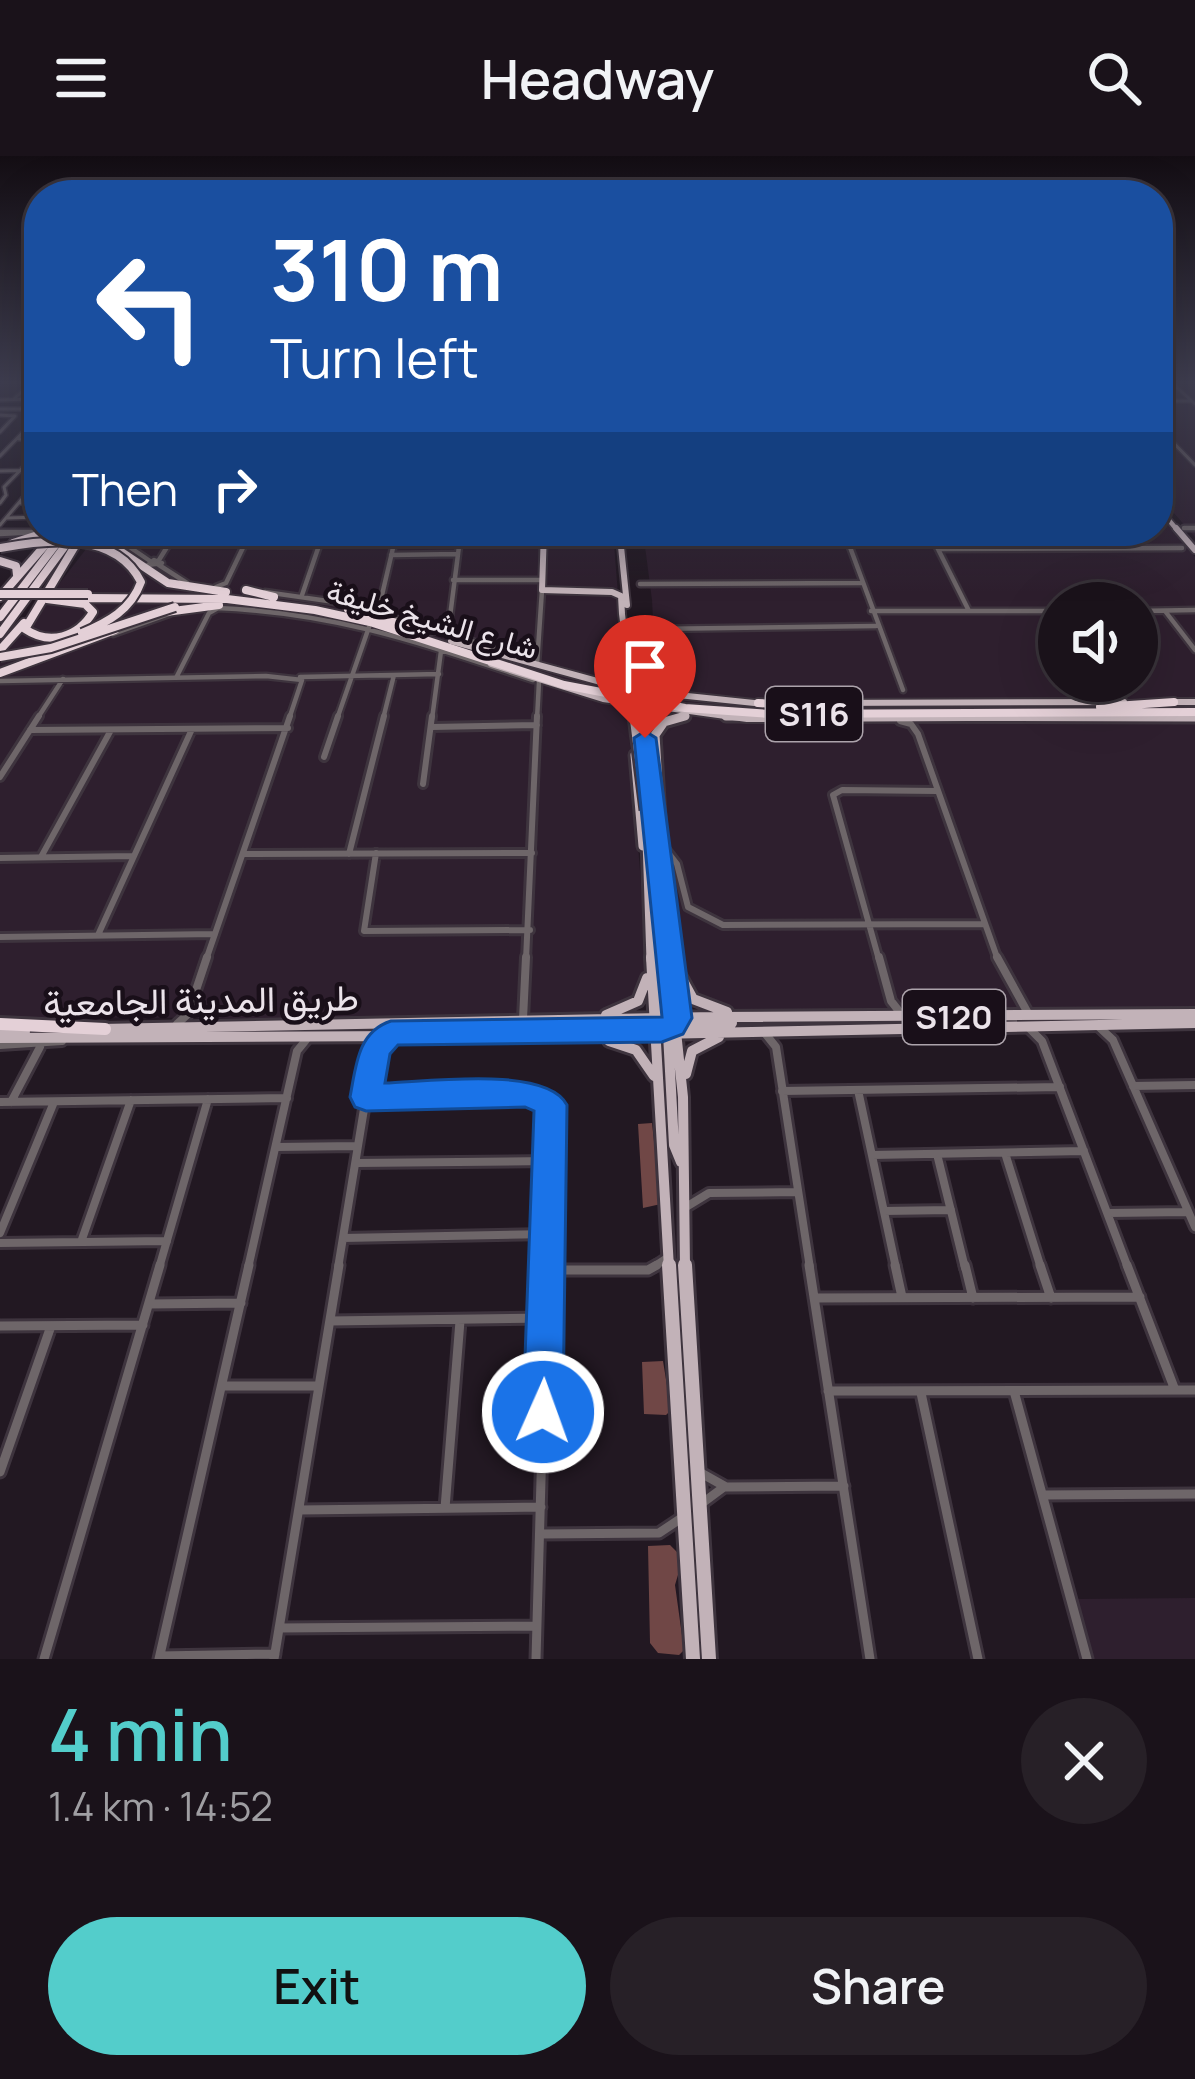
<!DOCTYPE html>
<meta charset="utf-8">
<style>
:root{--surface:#1a121a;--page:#272027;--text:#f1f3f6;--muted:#9f9ea2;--line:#383239;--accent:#53cdcb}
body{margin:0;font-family:Manrope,Vazirmatn,sans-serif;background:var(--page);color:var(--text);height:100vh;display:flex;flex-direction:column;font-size:45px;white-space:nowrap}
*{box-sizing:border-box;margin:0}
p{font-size:39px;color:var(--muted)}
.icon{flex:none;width:66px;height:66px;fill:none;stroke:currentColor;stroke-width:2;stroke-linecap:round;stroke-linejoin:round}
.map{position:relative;height:1503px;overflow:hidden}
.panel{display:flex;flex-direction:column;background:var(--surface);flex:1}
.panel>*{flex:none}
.banner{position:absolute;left:24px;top:24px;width:1149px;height:366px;border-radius:48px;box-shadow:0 12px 48px #0002,0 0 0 3px var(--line);background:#1a4fa0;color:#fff;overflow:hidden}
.tools{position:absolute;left:1038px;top:426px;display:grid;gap:24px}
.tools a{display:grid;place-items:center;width:120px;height:120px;border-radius:50%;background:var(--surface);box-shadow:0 12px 48px #0002,0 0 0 3px var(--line);font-size:60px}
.pin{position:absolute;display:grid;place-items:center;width:102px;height:102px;color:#fff;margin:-123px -51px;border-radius:50% 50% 50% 0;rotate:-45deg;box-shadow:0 0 12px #0007}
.pin .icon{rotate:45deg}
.me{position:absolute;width:132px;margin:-66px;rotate:2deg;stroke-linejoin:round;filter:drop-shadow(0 0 9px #0008)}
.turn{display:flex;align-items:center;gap:42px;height:252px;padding:0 48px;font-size:54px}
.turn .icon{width:156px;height:156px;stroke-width:2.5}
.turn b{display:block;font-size:84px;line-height:102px}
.then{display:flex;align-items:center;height:114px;padding:0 48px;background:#0003;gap:24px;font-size:45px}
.round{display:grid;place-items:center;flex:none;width:126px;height:126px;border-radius:63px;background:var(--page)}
.head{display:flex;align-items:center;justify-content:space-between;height:204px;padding:0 48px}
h1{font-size:72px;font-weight:600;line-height:90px;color:var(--accent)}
.cta{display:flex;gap:24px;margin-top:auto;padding:24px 48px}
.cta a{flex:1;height:138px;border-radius:72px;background:var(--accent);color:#111;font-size:48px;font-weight:600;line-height:138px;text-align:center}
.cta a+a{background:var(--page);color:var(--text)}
header{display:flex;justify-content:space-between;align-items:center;height:156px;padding:0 48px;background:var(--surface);font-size:54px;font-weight:600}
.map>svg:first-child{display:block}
.built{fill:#2e1f2e;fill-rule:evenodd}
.forest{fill:#704746}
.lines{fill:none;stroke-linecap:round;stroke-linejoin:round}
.minor-far4-casing{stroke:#3e343e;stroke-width:6}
.minor-far3-casing{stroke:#3e343e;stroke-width:9}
.minor-far2-casing{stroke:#3e343e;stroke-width:12}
.minor-far1-casing{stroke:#3e343e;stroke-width:14}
.minor-casing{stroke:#3e343e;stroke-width:15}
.major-far4-casing{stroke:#3e343e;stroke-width:8}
.major-far3-casing{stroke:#3e343e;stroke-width:10}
.major-far2-casing{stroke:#3e343e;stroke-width:15}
.major-far1-casing{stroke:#3e343e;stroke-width:16}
.major-casing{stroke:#3e343e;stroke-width:20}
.highway-far1-casing{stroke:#3e343e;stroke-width:12}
.highway-casing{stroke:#3e343e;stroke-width:18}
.minor-far4{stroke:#6e6669;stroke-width:3}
.minor-far3{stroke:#6e6669;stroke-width:4.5}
.minor-far2{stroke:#6e6669;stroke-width:6}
.minor-far1{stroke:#6e6669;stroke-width:8}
.minor{stroke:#6e6669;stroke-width:9}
.major-far4{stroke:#c2b2b8;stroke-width:4.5}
.major-far3{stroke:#c2b2b8;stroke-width:6}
.major-far2{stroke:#c2b2b8;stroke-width:9}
.major-far1{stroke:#c2b2b8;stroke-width:10}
.major{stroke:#c2b2b8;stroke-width:14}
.highway-far1{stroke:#e4d0d7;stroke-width:8}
.highway{stroke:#e4d0d7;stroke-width:12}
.major-bridge-far1-casing{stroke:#3e343e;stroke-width:10;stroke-linecap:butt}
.major-bridge-casing{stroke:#3e343e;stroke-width:15;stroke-linecap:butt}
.highway-bridge-casing{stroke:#3e343e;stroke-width:12;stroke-linecap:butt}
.major-bridge-far1{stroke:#c2b2b8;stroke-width:6}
.major-bridge{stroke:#c2b2b8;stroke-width:9}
.highway-bridge{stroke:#e4d0d7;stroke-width:8}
.route{fill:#1a73e8;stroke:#114b97;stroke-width:3}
.labels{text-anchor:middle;stroke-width:9;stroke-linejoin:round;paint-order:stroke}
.far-street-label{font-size:30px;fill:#ebe3ea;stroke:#190f19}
.shield{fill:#190f19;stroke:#aca3ab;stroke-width:3}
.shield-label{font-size:33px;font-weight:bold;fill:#ebe3ea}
.street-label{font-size:36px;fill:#ebe3ea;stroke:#190f19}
</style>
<header><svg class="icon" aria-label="menu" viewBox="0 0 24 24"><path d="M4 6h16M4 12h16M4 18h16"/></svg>Headway<svg class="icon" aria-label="search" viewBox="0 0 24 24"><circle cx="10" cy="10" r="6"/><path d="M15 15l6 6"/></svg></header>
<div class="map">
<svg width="1195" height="1503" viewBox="0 0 1195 1503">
<rect width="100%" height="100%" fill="#221822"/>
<path class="built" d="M1158,225H1195V381L1158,339Z
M1158,357L1195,401V855L706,862L671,826L652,444L643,375H1158ZM1059,447H1137V525H1059Z
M100,375H613L650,840L632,856L605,864L0,861V504Z
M1195,1442V1503H1094L1077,1443Z"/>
<path class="forest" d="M652,967L661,1048L643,1052L638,968Z
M663,1205L671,1254L666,1259L644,1258L642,1206Z
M670,1389L683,1402L675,1429L684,1494L679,1499L658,1497L650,1487L648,1390Z"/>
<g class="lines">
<defs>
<path id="minor-far4" d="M1170,225L1195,248
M14,243L33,225
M0,244L31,243L39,238
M1158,245H1192
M0,253H39
M0,259L15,260L0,276
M1158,271L1195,309
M19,283H39
M0,300L39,260
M0,315L39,314
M0,347L6,339L4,331L39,295
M19,347H39
M7,362L39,361
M0,369L39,323
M1184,372H1195"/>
<path id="minor-far3" d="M1184,372H1195
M106,375L150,405
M461,375L448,476L501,496
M844,375L903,534
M929,375L969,455
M1105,375L1117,392
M0,376H38L0,378
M460,383L544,382
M244,389H318
M938,393L1182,392
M391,399L458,398
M154,404L162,407L148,409Z
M159,404L177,375
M159,409L187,427
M453,424H542
M640,428L861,427
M216,431L226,427L251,375
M265,436L342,447L433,474L448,469
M302,439L324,375
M217,452C338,457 420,487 533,524
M871,455H1059
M1137,455L1195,454
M1165,455L1195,494
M378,456L397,375
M652,473L876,470
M113,478L169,458
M537,508L542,434
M177,520L209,457L218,452
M300,521L439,518
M0,525L266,520L302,524L289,563
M37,563L63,523
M337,563L369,471
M383,563L394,519
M432,563L441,495
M537,563L539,526"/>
<path id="minor-far2" d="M900,565L911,568L918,578L998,804
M432,571L537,569
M30,574L288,572
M324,601L338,560
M0,621L39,560
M423,628L432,560
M663,690L677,708L688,751L723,769L984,768
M376,697L364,775L530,774
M243,698L532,697
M349,698L384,560
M41,701L111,574
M0,702L134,700
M98,779L192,573
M0,781L215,778
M206,804L290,560
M526,804L537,560
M879,804L833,639L842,634L937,635"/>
<path id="minor-far1" d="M879,801L891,845L902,859
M997,801L1029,859
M523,863L526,801
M177,868L188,858L207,801
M1098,870L1113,884L1195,1071
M1029,872L1042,885L1128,1112
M764,876L776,891L810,1112
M0,889L62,885
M1133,930L1195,929
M858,934L896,1112
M782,935L1060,931
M366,941L529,937L544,942L552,952L547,1112
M0,946L287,942
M11,946L40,891
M276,991L358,990
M1005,997L1041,1112
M937,998L965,1112
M872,999L1084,995
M356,1007L550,1005
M686,1051L709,1037L798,1036
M884,1055L951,1054
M1108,1057L1188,1056
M0,1077L54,946
M343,1082L548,1078
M81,1086L131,944
M0,1087L167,1085
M159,1112L208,943
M248,1112L297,895L306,884
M338,1112L373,898L384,882
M652,1112L667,1102"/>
<path id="minor" d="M809,1109L870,1503
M895,1109L902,1141
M965,1109L973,1142
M1040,1109L1051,1142
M1127,1109L1175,1234
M547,1114H648L657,1109
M814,1142L1140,1141
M149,1148L241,1147
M330,1165L546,1162
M0,1170L143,1169
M222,1230H319
M828,1235L1195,1234
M1014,1235L1087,1503
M921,1237L978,1503
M0,1316L51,1170
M701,1317L726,1331L844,1330
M1043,1339L1195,1338
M701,1348L724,1331
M445,1352L460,1165
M299,1354L541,1351
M540,1378L659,1377L683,1361
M279,1472L537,1470
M160,1500L275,1498
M44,1503L160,1109
M159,1503L249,1109
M274,1503L339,1109
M536,1503L547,1109"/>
<path id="major-far4" d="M1158,351L1178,375"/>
<path id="major-far3" d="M1176,372L1195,394
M544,375L542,434L612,436L621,440L622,458
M627,449L620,381L634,375H677
M451,485L630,534L764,548
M491,508L603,543L747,563L1195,561
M1170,546H1195
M816,547L1124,546
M674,563L685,560"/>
<path id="major-far2" d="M726,560L1195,561
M635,599L643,690
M653,653L669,804
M646,654L651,804
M663,710L655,579L664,566L685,560
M657,788L659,804"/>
<path id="major-far1" d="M651,801L669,1112
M658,801L665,866
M668,801L683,941L685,1112
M676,812L693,843L727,856
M606,859L638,845L647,822
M655,863L668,878L674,989L681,1006
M677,869L732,867
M101,873L713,861L1195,858
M0,875H25
M0,882L609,879L1195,867
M609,885L636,894L654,920
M686,918L692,895L719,881"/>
<path id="major" d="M669,1109L693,1503
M685,1109L709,1503"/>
<path id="highway-far1" d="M90,375L168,427L226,436
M13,387L50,375
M0,405L16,410L17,419
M246,434L274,441
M0,441L53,380
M85,442L227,443L315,454L370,466L564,529L685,552L770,558L1195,556
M47,443L85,448L93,456C78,481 50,490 25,473L84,375
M348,453L411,471
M166,456L219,449
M0,461L66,375
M418,474H439
M0,478L76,375
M0,494L24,467
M0,517L115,474
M758,547L839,552
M1100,551L1174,546"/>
<path id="highway" d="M0,868L105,873"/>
</defs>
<use href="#minor-far4" class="minor-far4-casing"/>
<use href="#minor-far3" class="minor-far3-casing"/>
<use href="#minor-far2" class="minor-far2-casing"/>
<use href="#minor-far1" class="minor-far1-casing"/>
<use href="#minor" class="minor-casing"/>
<use href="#major-far4" class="major-far4-casing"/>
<use href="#major-far3" class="major-far3-casing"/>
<use href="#major-far2" class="major-far2-casing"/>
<use href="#major-far1" class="major-far1-casing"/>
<use href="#major" class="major-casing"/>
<use href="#highway-far1" class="highway-far1-casing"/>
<use href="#highway" class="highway-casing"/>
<use href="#minor-far4" class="minor-far4"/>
<use href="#minor-far3" class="minor-far3"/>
<use href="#minor-far2" class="minor-far2"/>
<use href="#minor-far1" class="minor-far1"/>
<use href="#minor" class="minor"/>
<use href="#major-far4" class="major-far4"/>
<use href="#major-far3" class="major-far3"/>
<use href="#major-far2" class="major-far2"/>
<use href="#major-far1" class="major-far1"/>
<use href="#major" class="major"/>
<use href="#highway-far1" class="highway-far1"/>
<use href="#highway" class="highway"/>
<defs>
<path id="major-bridge-far1" d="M622,458L635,563
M633,504L641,563"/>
<path id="major-bridge" d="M634,560L646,654
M641,560L653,653"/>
<path id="highway-bridge" d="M0,392C49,383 115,375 141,426C131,454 108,466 82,477
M0,438H88
M0,501L51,492L175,451"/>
</defs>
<use href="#major-bridge-far1" class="major-bridge-far1-casing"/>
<use href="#major-bridge" class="major-bridge-casing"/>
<use href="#highway-bridge" class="highway-bridge-casing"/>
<use href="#major-bridge-far1" class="major-bridge-far1"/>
<use href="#major-bridge" class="major-bridge"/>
<use href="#highway-bridge" class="highway-bridge"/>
</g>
<linearGradient id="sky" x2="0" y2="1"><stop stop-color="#130d13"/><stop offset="0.52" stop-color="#3e3d4f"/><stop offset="1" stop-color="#3e3d4f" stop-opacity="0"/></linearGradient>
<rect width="1195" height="436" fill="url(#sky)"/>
<path class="route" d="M645,575L656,582L692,862L683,878L662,886L398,889L390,898L385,927C425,926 547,909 567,949L563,1256L557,1271L543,1277L529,1271L523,1256L534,955L525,951L366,955L355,951L350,941C356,911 357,876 391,865L662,861L634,582Z"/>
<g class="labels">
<g class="far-street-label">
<text transform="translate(432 464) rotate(16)" y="10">شارع الشيخ خليفة</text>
</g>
<g class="shield">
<rect x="766" y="531" width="96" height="54" rx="9"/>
<rect x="903" y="834" width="102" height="54" rx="9"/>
</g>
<g class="shield-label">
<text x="814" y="570">S116</text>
<text x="954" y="873">S120</text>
</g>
<g class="street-label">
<text transform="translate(201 844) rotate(-1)" y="13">طريق المدينة الجامعية</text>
</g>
</g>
</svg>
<div class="tools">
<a><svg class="icon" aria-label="sound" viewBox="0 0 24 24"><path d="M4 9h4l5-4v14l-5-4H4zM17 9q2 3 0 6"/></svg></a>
</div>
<div class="pin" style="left:645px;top:582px;background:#d93025"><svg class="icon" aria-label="arrive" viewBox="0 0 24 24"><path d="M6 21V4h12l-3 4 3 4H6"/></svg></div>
<svg class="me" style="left:543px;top:1256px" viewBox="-20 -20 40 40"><circle r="17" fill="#1a73e8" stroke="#fff" stroke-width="3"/><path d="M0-11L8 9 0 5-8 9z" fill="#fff"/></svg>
<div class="banner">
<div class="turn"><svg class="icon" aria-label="left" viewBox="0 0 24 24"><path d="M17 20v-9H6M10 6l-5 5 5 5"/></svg><div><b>310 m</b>Turn left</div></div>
<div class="then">Then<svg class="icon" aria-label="right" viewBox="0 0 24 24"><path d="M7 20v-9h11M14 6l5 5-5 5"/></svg></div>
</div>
</div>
<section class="panel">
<div class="head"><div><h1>4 min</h1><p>1.4 km · 14:52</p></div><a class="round"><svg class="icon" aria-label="close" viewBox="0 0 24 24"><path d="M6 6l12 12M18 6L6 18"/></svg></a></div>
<div class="cta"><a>Exit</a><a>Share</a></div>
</section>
